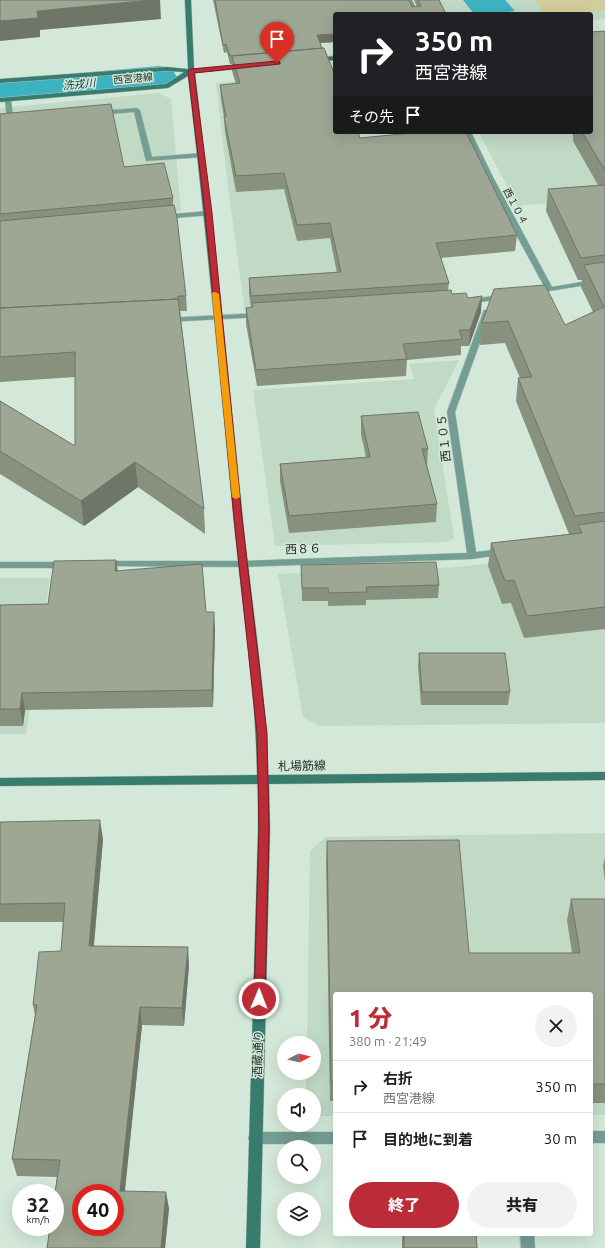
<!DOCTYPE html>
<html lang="ja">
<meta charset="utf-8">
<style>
:root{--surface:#fff;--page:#f2f2f2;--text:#202124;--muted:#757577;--line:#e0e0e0;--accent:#bc2b38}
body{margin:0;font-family:Ubuntu,"Noto Sans JP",sans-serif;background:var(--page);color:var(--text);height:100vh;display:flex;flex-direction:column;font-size:15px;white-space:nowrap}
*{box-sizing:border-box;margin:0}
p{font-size:13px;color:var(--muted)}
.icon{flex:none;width:22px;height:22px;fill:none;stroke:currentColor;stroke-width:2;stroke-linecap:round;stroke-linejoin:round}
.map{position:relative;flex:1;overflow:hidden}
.sheet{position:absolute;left:333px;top:992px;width:260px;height:244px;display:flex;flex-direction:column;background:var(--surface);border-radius:4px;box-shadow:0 4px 16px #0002}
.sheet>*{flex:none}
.hud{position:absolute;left:333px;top:12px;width:260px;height:122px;border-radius:4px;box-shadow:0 4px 16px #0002;background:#202124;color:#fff;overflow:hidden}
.needle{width:26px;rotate:83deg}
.tools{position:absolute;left:277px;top:1036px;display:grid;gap:8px}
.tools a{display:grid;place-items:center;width:44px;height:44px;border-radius:50%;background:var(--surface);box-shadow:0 4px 16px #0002;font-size:20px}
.speed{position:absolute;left:12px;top:1184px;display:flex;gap:8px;font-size:20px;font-weight:700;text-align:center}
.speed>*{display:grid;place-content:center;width:52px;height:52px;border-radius:50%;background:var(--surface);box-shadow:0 4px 16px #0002;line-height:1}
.speed small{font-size:10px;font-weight:400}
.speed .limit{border:6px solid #d22;background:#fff;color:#111}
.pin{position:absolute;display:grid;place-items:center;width:34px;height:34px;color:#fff;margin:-41px -17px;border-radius:50% 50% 50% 0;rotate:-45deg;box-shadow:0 0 4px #0007}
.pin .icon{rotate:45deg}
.me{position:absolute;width:44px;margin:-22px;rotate:1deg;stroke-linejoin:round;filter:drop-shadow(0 0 3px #0008)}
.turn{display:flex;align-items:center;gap:14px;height:84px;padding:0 16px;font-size:18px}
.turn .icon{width:52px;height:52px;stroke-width:2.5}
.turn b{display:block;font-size:28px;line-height:34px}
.then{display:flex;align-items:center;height:38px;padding:0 16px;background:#0003;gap:8px;font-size:15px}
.round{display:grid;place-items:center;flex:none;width:42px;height:42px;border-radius:21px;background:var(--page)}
.summary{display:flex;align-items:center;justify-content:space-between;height:68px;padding:0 16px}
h1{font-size:24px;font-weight:800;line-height:30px;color:var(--accent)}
.cta{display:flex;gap:8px;margin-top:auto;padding:8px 16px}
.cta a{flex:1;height:46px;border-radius:24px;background:var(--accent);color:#fff;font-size:16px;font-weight:800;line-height:46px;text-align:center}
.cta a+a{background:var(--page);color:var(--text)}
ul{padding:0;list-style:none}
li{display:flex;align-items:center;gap:12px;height:52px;padding:0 16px;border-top:1px solid var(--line)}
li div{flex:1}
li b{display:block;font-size:15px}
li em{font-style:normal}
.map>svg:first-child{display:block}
.built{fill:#c0dac6}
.green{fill:#d3cc9b}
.water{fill:#3db3c1}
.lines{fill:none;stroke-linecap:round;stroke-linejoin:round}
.river{fill:#3db3c1;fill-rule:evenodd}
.lane-casing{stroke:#b0c3b5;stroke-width:1}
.street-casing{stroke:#b0c3b5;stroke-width:1}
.secondary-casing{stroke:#b0c3b5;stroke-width:1}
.lane{fill:#749d94;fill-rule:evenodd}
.street{fill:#749d94;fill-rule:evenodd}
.secondary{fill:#387b6f;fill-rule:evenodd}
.wall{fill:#88907e}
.shaded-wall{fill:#6f7567}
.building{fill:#9ea793;stroke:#6f7567;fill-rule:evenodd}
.route{fill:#bc2b38;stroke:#7a1c24}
.slow{fill:#f59e0b}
.labels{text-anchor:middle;stroke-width:3;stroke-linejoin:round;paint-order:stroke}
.far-street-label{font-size:10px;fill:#262e28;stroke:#d3e8d8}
.far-water-label{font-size:11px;font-style:italic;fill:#083f45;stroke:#d3e8d8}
.street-label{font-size:12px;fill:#262e28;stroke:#d3e8d8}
</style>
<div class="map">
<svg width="605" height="1248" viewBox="0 0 605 1248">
<rect width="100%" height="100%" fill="#d3e8d8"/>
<path class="built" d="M420,0H605V19L591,20V14H427Z
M605,46L599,198L517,206L479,132H591Z
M331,72L335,132L397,267L335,272L342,305L245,312L229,195L216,83Z
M159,93L171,99L181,211L0,228V108Z
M459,360L434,409L454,538L446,542L275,546L253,390L414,379L409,364Z
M605,549V723L319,726L303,717L278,574L458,567Z
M0,578H50L26,734H0Z
M605,833V1115H591V994H335V1116H314V1095H306V1073H314V1043H307L310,851L326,837Z"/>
<path class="green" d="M536,0H605V10L544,14Z"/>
<path class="water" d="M463,0H505L515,11L494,14H474Z"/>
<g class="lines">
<path class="river" d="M159,66L172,69L177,77L172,85L159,88L0,102V80Z"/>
<defs>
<path id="lane" d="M8,97L11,99L13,118L18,119V121L10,123L7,121L5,99Z
M137,108L140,110L152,157L201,153L205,155L204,157L146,161L134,112L100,115L97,113L100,111Z"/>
<path id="street" d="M406,0H412L419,14H413Z
M465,132H471L494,179L552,287L605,278V282L531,294V290L545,288L486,179Z
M208,211H211V215L163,219L159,217L163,215Z
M504,295L508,297L507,299L469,303L465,301L469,299Z
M484,310H490L491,312L455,412L476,552L502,549L505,550L507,552L505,554L472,559L243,567L101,566L99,564L101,562L104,561H243L467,553L447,412Z
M259,313L263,315L262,317L167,322L163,320L167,318Z
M0,562H66L71,565L66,568H0Z
M591,1131H605V1143H591Z
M255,1132H335V1144H255L250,1142L248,1138L250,1134Z
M520,1234H534L535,1248H521Z"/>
<path id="secondary" d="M185,0H191L194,69L245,64L248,66L245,68L195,73C213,225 229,378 244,531C253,612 266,694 268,775L605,772V780L269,784L270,830L260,1248H246L258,830V784L0,786V778L257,775C256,694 243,613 235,533C220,380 206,228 188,76L168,88L0,102V98L166,84L184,72L166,71L0,83V79L166,67L188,69Z
M335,56V60L315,62L312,60L315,58Z"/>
</defs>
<use href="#lane" class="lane-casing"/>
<use href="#street" class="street-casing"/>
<use href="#secondary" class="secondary-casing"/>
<use href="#lane" class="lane"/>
<use href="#street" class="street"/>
<use href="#secondary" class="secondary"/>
</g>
<path class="wall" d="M213,0H409L412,7H417L414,0H439L446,14H335V42L320,43L360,138L517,235L515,251L441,258L449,283L448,290L452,294L468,298L481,312L469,346H461V355L407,360L406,376L257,386L246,324V308L251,307L249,294V278L337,273L330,238L297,241L284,189L236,192L225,132L224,117L221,99L220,85L236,84L232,71V64H230L227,52L224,53Z
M605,31V629L524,638L511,603L502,604L488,566L491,543L569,534L516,401L518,378H520L505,343L480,345L482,323L494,289L565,325L593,312L581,287L582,280H578L546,211L548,189L598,185L573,141V135L572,132H591Z
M0,114L124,167L173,198V205L186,296L187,311H180L204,509L205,534L138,487L84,526L0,474V401L75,446V377L0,382Z
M361,416L428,449L427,465L437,504L436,522L289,533L280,481V464L366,457L361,434Z
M116,560L118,571L206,612L215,629L213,707L25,710L23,726H0V605L48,604Z
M301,565L439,585L438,598L366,600V605L328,606V601H302Z
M419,653L510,692L508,705H421L418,666Z
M0,822L103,839L94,946L189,965L184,1026L142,1025L125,1191L169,1208L165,1248H47L57,1177L17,1176L12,1159L35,1015L33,1005L61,951L63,922H0Z
M327,841L469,953H572L567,920L571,899H605V1103H591V994H335V1101H330L326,862Z
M605,857V882L603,866Z
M402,1234H476L477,1248H402Z"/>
<path class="shaded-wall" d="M152,0H160L161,19L40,30V37L0,41V21L37,11Z
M335,34V42L317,43V35Z
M482,296L481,312L469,346L470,330Z
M135,462L138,487L84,526L81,501Z
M116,560L118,577L115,571Z
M214,612L215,629L213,707L212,690Z
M22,693L25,710L23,726L20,709Z
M100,820L103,839L92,964L89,946Z
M188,947L189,965L184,1026L182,1008Z
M140,1007L142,1025L123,1207L120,1191Z
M166,1192L169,1208L165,1248H161Z"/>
<path class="building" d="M0,0H152L37,11L38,18L0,21Z
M215,0H409L412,7L421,6L418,0H439L446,14H335V34L317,35L322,48L230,56L226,44L223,45Z
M605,31V170L582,132H591V32Z
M324,48L335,75V132H358L360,138L421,132H466L517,235L436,243L449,283L251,296L249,278L341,272L330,223L297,225L284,173L236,176L224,117H226L220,85L240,83L232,56Z
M111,104L124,167L164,163L173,198L0,214V114Z
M605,185V255L581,258L548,189Z
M174,205L177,218L186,296H178V299L0,308V221Z
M605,262V512L575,516L518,378L532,377L508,321L482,323L494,289L545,285L565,325L604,307L584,265Z
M451,290L452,294L466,293L468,298L482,296L470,330H459L462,339L403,344L407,359L256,370L246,308L253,307L252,303Z
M178,299L204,509L135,462L81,501L0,451V401L75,446V352L0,357V308Z
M418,412L428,449H422L437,504L289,516L280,464L370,457L361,416Z
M605,521V607L527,616L514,580L505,581L491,543L582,533L578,525Z
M116,560L115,571L202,564L206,612H214L212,690L22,693L20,709H0V605L48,604L54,561Z
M436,562L439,585L366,587L367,592L329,593L328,588H302L301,565Z
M419,653H505L510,692H422Z
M100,820L89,946L188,947L182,1008L140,1007L120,1191L166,1192L161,1248H47L50,1227H55V1193L60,1160L12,1159L37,1005H33L39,952L61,951L65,903L0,904V822ZM81,1193H115V1227H81Z
M459,840L469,953H580L571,899H605V1084H591V994H335V1082H331L327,841Z
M404,1234H476L477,1248H404Z"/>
<path class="route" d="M277,61L280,62V64L194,73L212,213L242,518L267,733L269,830L265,999L263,1003L259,1004L255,1003L254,999L259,830L257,733L234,518L205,213L188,71L191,69Z"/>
<path class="slow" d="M213,292H215L219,294L240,497L236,499L232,497L212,294Z"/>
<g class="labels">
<g class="far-street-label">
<text transform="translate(133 78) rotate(-5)" y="4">西宮港線</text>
<text transform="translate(516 206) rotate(62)" y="4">西１０４</text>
</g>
<g class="far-water-label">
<text transform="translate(79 84) rotate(-5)" y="4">洗戎川</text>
</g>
<g class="street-label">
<text transform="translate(444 438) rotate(-96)" y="4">西１０５</text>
<text transform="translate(303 549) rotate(-2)" y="4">西８６</text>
<text transform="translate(302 766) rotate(-1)" y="4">札場筋線</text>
<text transform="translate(258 1054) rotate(-88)" y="4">酒蔵通り</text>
</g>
</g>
</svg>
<div class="tools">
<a><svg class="needle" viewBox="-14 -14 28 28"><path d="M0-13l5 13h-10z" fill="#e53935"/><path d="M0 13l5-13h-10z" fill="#757577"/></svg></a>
<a><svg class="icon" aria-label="sound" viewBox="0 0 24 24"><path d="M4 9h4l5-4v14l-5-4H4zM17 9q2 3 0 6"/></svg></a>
<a><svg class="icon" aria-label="search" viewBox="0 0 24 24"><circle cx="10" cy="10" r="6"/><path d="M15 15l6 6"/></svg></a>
<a><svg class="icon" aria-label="layers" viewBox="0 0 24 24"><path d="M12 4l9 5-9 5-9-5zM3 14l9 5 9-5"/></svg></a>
</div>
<div class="speed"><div>32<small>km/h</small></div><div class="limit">40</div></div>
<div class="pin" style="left:277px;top:63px;background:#d93025"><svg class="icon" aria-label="arrive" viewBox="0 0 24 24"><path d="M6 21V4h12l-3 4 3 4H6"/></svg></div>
<svg class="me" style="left:259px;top:999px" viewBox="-20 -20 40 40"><circle r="17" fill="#bc2b38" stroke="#fff" stroke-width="3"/><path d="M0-11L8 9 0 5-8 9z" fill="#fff"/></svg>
<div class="hud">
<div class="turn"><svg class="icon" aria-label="right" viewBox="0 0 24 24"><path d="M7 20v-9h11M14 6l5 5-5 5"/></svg><div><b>350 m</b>西宮港線</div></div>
<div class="then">その先<svg class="icon" aria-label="arrive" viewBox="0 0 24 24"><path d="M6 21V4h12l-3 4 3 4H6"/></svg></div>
</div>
<section class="sheet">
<div class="summary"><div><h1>1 分</h1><p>380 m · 21:49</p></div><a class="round"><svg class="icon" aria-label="close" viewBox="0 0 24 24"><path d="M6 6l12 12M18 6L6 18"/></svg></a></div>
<ul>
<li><svg class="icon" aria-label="right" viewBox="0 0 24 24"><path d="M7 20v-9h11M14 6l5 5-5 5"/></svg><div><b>右折</b><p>西宮港線</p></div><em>350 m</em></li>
<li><svg class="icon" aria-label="arrive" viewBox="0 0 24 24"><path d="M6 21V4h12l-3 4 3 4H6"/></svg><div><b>目的地に到着</b></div><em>30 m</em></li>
</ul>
<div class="cta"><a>終了</a><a>共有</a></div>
</section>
</div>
